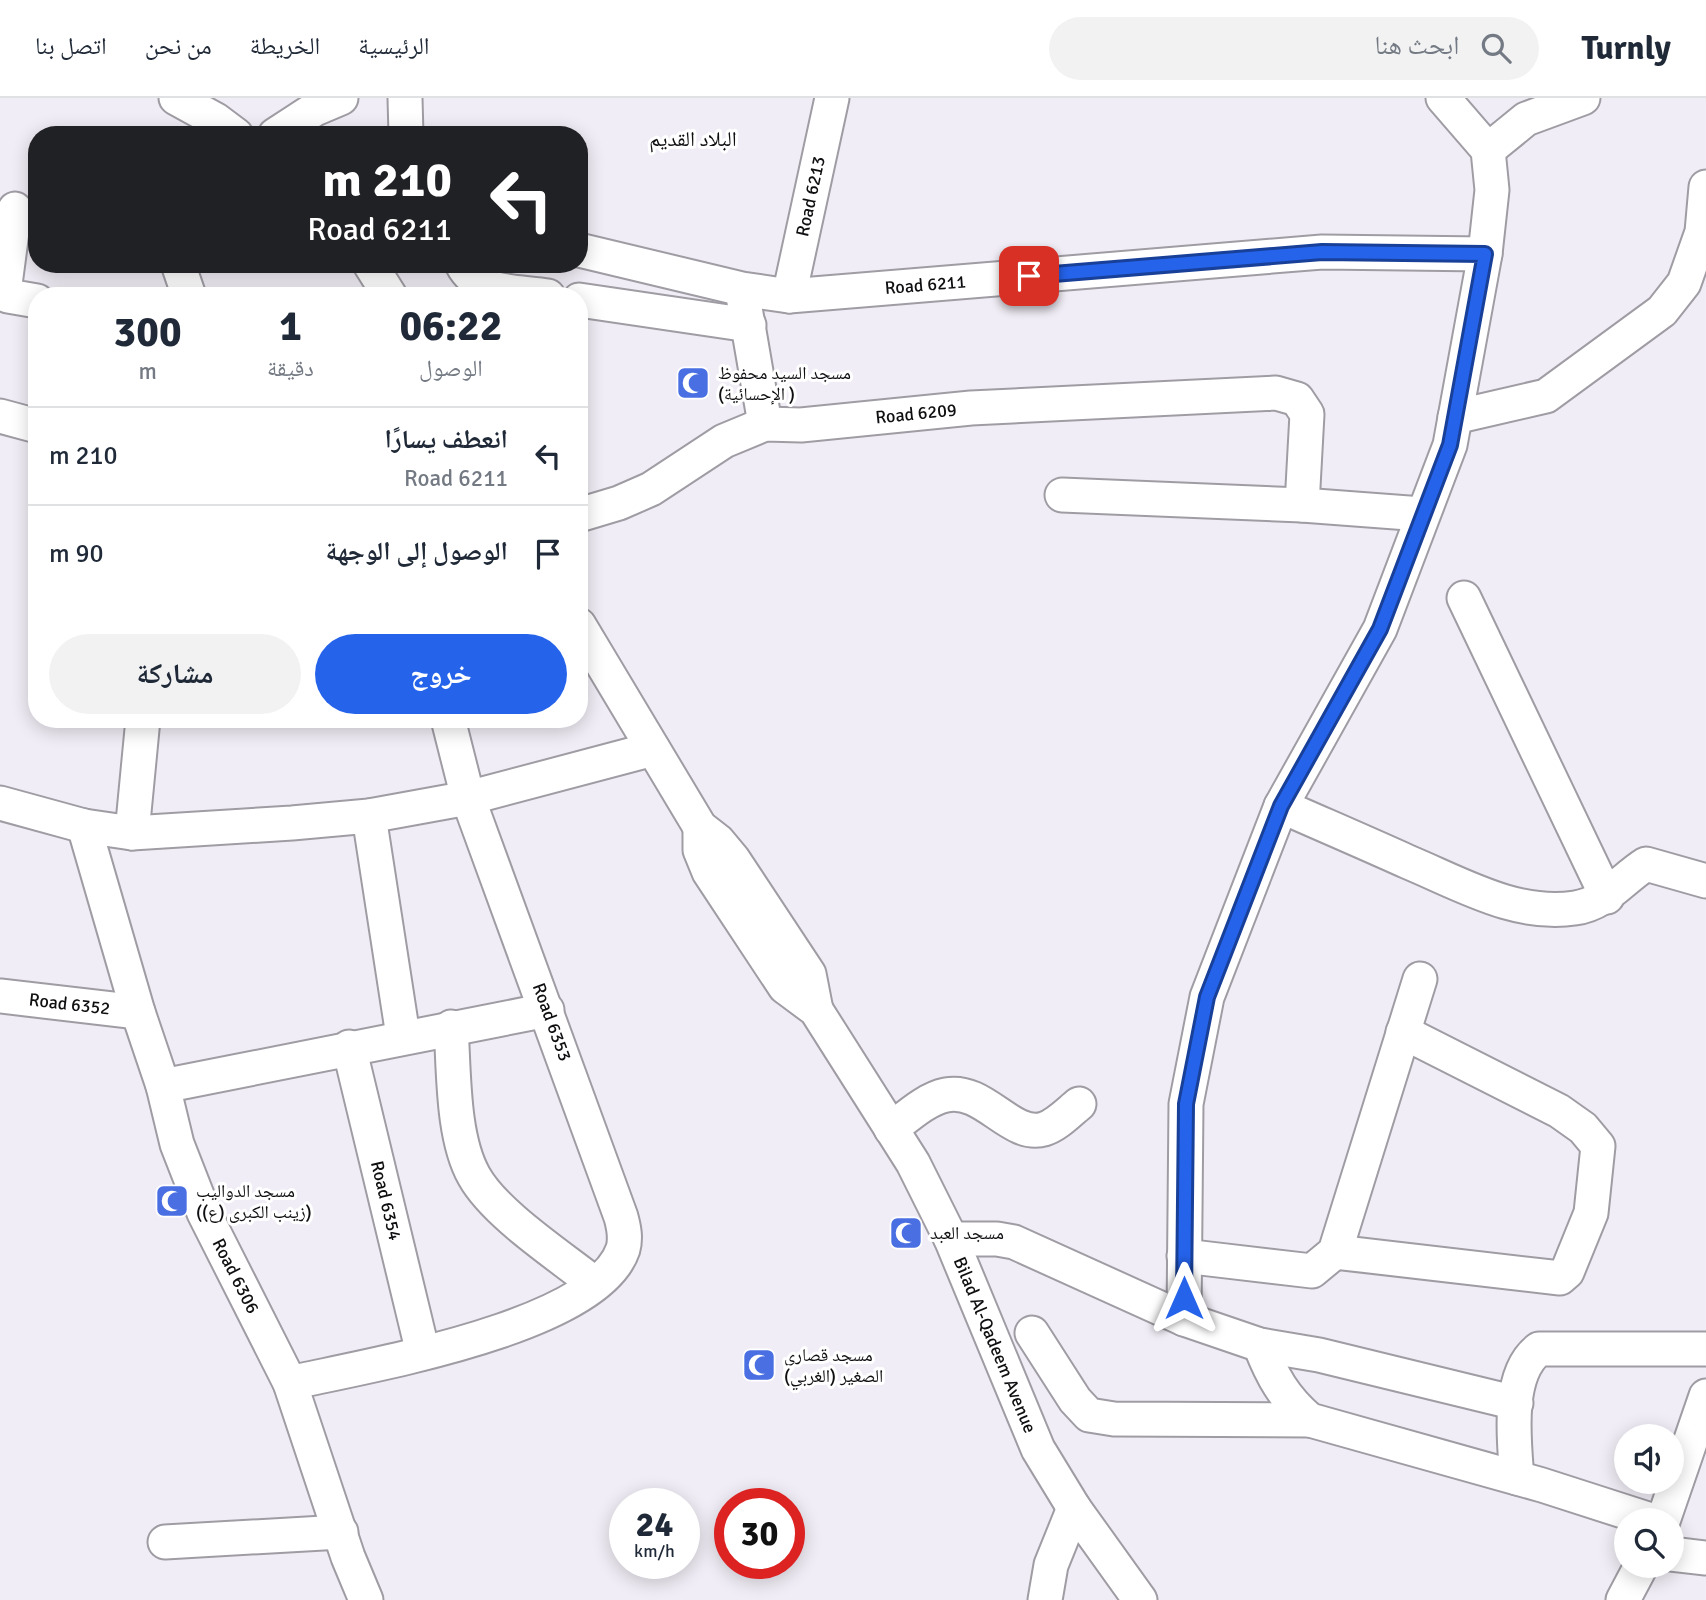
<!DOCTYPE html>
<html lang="ar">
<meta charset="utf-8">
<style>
:root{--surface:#fff;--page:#f2f2f3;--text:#1f2937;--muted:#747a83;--line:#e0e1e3;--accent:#2563eb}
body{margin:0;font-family:Signika,"Noto Naskh Arabic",sans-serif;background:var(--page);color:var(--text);direction:rtl;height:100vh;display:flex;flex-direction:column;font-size:26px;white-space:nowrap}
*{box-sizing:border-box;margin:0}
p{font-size:23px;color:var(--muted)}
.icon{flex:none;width:38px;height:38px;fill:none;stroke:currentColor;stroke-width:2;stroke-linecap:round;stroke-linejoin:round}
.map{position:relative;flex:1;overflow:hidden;direction:ltr}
.sheet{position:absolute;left:28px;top:189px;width:560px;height:441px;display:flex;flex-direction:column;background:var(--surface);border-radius:28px;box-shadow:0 4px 18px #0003;direction:rtl}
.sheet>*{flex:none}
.guide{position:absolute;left:28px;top:28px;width:560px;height:147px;border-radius:28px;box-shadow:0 4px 18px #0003;direction:rtl;background:#202124;color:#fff;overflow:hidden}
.controls{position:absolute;left:1614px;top:1326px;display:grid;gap:14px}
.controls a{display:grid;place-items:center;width:70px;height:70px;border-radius:50%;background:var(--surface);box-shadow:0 4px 18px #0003;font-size:35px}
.speed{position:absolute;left:609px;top:1390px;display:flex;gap:14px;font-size:35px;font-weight:700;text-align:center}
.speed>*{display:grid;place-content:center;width:91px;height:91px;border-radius:50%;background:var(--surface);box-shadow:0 4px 18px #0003;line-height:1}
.speed small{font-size:18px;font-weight:400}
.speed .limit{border:10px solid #d22;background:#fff;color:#111}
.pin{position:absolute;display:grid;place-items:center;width:60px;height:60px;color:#fff;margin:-30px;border-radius:14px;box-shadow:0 4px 10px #0006}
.me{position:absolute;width:77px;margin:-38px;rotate:0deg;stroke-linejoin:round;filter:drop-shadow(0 0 5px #0008)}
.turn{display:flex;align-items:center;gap:24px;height:147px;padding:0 21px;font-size:32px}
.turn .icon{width:91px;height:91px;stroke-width:2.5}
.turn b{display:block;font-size:49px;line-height:60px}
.eta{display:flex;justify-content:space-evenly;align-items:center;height:119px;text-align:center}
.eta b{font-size:42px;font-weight:700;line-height:49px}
.button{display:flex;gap:14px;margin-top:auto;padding:14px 21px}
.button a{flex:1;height:80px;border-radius:42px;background:var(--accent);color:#fff;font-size:28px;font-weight:700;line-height:80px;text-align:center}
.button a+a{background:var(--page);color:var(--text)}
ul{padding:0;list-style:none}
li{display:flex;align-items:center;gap:21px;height:98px;padding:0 21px;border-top:2px solid var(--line)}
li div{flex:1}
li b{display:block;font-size:26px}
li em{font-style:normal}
header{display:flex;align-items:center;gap:42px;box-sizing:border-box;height:98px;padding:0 35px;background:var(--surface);border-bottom:2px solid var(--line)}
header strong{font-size:33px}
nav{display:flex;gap:38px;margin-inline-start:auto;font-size:24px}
.search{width:490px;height:63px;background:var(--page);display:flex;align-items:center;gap:18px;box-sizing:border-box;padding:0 24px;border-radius:38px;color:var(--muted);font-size:26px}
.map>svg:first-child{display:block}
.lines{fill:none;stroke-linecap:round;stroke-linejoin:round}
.minor-casing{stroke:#a09ca4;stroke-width:37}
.minor{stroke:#fff;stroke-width:33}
.route-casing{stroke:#184099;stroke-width:18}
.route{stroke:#2563eb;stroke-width:12}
.labels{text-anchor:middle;stroke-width:6;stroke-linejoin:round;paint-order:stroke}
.street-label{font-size:18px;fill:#0f0e11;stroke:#fff}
.poi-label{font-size:18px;fill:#0f0e11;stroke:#fff;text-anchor:start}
.quarter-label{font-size:21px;fill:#0f0e11;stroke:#fff}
</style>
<header>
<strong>Turnly</strong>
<div class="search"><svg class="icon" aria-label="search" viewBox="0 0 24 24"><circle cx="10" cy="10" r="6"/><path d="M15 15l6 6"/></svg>ابحث هنا</div>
<nav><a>الرئيسية</a><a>الخريطة</a><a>من نحن</a><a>اتصل بنا</a></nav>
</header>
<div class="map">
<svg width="1706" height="1502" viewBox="0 0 1706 1502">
<rect width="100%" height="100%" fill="#f1edf6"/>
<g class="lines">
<defs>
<g id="minor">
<path d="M176,0L216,22L236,37"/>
<path d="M405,0L406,37"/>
<path d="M275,37L315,11L341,0"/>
<path d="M1488,52L1526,21L1583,0"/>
<path d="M15,111L4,194L8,198L37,203"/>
<path id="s1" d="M579,152L742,191L789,198L1322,154L1485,156"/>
<path d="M178,166L189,198"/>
<path d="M370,166L390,198"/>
<path d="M462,166C478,197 517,193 548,198"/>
<path id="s2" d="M789,198L832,0"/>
<path d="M579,202L749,227"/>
<path d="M744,204L765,326"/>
<path d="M0,318L37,328"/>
<path d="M1455,319L1546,298L1662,213L1684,185L1702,134L1706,89"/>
<path d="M1062,397L1302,407L1422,416"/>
<path id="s3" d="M579,417L619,405L651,391L724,343L765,326L801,327L971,310L1276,295L1297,301L1307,316L1302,407"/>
<path d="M1464,500L1607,799"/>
<path d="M579,527L700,729L718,743L733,761L809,876L816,912"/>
<path d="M0,705L84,728L132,735L292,725L369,718L468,700L653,651"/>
<path d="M1281,708C1324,727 1366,745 1408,764C1461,786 1516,819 1575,810C1605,806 1622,781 1646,766L1706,783"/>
<path d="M369,718L403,938"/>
<path id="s4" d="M84,728L138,914L163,988L177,1046L204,1115L290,1285L348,1459L366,1502"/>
<path id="s5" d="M700,729V752L709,774L785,889L816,912L913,1065L951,1141L1038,1351L1074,1410L1140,1502"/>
<path d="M132,735L143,621"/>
<path id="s6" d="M0,898L138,914"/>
<path d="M451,929C454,973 452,1039 474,1078C495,1116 560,1158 595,1186"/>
<path id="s7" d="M349,949L423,1255"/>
<path d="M163,988L547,912"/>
<path d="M891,1031C907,1019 926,1001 946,997C984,989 1011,1041 1044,1031C1057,1027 1069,1014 1079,1006"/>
<path d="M951,1141H997L1014,1144L1184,1221L1260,1247L1319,1257L1516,1305"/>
<path d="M1335,1154L1560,1180L1567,1174L1591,1115L1598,1048L1583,1030L1559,1013L1403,934"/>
<path d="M1184,1158L1312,1173L1335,1154L1420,881"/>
<path d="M1184,1221L1186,1006L1207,899L1281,708L1380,531L1450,347L1485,156L1492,92L1488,52L1443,0"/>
<path d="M1032,1235L1075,1302L1089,1317L1114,1321L1310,1322"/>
<path d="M1260,1247C1272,1278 1284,1300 1310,1322L1542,1387L1654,1423"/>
<path d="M290,1285C364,1268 597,1230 623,1151C626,1140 624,1130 621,1119L468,700L448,621"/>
<path d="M1517,1380C1514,1343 1506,1276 1539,1251H1706"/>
<path d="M1663,1423L1706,1298"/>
<path d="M165,1444L341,1434"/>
<path d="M1671,1456L1706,1460"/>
<path d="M1045,1502L1051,1467L1074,1410"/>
<path d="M1623,1502L1641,1468"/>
</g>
</defs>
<use href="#minor" class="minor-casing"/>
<use href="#minor" class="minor"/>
</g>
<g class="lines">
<defs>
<path id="route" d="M1029,178L1322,154L1485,156L1450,347L1380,531L1281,708L1207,899L1186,1006L1184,1200"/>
</defs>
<use href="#route" class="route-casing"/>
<use href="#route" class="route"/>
</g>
<defs>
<symbol id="mosque-square" viewBox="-11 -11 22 22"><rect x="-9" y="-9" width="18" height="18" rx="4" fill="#496fe2" stroke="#fff"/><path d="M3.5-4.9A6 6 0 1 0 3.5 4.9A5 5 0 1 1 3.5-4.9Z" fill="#fff"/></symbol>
</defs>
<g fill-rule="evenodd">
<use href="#mosque-square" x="674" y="266" width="38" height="38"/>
<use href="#mosque-square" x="153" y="1084" width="38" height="38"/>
<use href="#mosque-square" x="887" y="1116" width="38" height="38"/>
<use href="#mosque-square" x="740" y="1248" width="38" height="38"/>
</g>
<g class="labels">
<g class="street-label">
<text dy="6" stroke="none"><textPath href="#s2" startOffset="102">Road 6213</textPath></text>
<text dy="6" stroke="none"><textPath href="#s1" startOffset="352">Road 6211</textPath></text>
<text dy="6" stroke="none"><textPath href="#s3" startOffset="360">Road 6209</textPath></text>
<text dy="6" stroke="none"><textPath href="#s6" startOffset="70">Road 6352</textPath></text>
<text transform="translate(552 924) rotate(70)" y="6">Road 6353</text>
<text dy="6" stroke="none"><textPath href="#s7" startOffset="158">Road 6354</textPath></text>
<text dy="6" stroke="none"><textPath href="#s4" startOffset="476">Road 6306</textPath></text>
<text dy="6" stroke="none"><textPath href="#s5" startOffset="604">Bilad Al-Qadeem Avenue</textPath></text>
</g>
<g class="poi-label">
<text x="718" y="281">مسجد السيد محفوظ<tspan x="718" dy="21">(الإحسائية )</tspan></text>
<text x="196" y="1099">مسجد الدواليب<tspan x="196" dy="21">(زينب الكبرى (ع))</tspan></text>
<text x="930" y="1141">مسجد العبد</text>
<text x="784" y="1263">مسجد قصاري<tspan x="784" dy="21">الصغير (الغربي)</tspan></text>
</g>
<g class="quarter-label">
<text x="693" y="48">البلاد القديم</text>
</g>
</g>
</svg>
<div class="controls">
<a><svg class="icon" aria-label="sound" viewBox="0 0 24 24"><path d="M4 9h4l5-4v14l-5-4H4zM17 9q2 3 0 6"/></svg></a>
<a><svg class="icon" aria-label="search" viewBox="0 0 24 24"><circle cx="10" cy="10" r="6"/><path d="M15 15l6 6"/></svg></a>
</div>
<div class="speed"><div>24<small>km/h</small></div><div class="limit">30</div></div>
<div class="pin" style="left:1029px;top:178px;background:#d93025"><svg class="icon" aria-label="arrive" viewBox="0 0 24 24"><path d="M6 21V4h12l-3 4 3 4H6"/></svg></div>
<svg class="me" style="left:1184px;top:1200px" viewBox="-20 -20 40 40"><path d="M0-17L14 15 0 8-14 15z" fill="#2563eb" stroke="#fff" stroke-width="4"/></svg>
<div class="guide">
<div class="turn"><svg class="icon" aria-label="left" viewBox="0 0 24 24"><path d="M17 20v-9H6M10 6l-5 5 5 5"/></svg><div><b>210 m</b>Road 6211</div></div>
</div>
<section class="sheet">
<div class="eta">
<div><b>06:22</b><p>الوصول</p></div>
<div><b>1</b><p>دقيقة</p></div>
<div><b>300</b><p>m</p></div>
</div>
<ul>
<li><svg class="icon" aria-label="left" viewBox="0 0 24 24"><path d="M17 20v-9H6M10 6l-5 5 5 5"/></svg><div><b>انعطف يسارًا</b><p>Road 6211</p></div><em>210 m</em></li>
<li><svg class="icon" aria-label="arrive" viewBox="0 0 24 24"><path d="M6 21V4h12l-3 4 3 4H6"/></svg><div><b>الوصول إلى الوجهة</b></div><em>90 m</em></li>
</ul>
<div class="button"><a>خروج</a><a>مشاركة</a></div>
</section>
</div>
